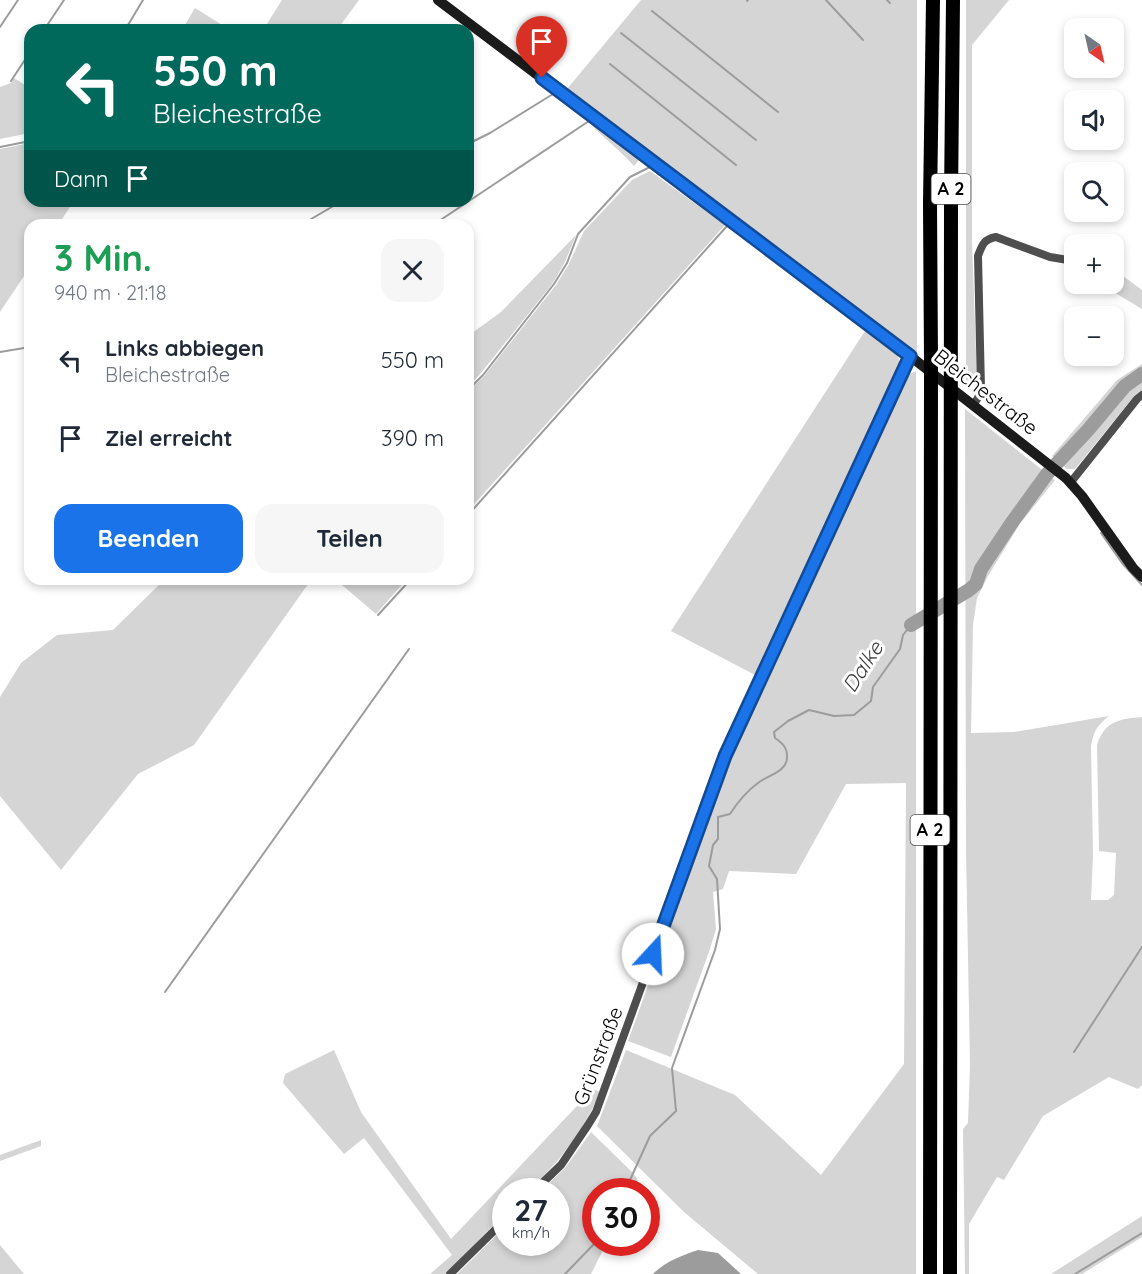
<!DOCTYPE html>
<html lang="de">
<meta charset="utf-8">
<style>
:root{--surface:#fff;--page:#f6f6f7;--text:#1f2937;--muted:#747a83;--accent:#1a73e8}
body{margin:0;font-family:Quicksand,sans-serif;background:var(--page);color:var(--text);height:100vh;display:flex;flex-direction:column;font-size:22px;white-space:nowrap}
*{box-sizing:border-box;margin:0}
p{font-size:20px;color:var(--muted)}
.icon{flex:none;width:33px;height:33px;fill:none;stroke:currentColor;stroke-width:2;stroke-linecap:round;stroke-linejoin:round}
.map{position:relative;flex:1;overflow:hidden}
.drawer{position:absolute;left:24px;top:219px;width:450px;height:366px;display:flex;flex-direction:column;background:var(--surface);border-radius:18px;box-shadow:0 3px 9px #0003}
.drawer>*{flex:none}
.banner{position:absolute;left:24px;top:24px;width:450px;height:183px;border-radius:18px;box-shadow:0 3px 9px #0003;background:#00695c;color:#fff;overflow:hidden}
.needle{width:39px;rotate:146deg}
.buttons{position:absolute;left:1064px;top:18px;display:grid;gap:12px}
.buttons a{display:grid;place-items:center;width:60px;height:60px;border-radius:12px;background:var(--surface);box-shadow:0 3px 9px #0003;font-size:30px}
.speed{position:absolute;left:492px;top:1178px;display:flex;gap:12px;font-size:30px;font-weight:700;text-align:center}
.speed>*{display:grid;place-content:center;width:78px;height:78px;border-radius:50%;background:var(--surface);box-shadow:0 3px 9px #0003;line-height:1}
.speed small{font-size:15px;font-weight:400}
.speed .limit{border:9px solid #d22;background:#fff;color:#111}
.pin{position:absolute;display:grid;place-items:center;width:51px;height:51px;color:#fff;margin:-62px -26px;border-radius:50% 50% 50% 0;rotate:-45deg;box-shadow:0 0 6px #0007}
.pin .icon{rotate:45deg}
.me{position:absolute;width:66px;margin:-33px;rotate:20deg;stroke-linejoin:round;filter:drop-shadow(0 0 4px #0008)}
.turn{display:flex;align-items:center;gap:21px;height:126px;padding:0 30px;font-size:27px}
.turn .icon{width:78px;height:78px;stroke-width:2.5}
.turn b{display:block;font-size:42px;line-height:51px}
.then{display:flex;align-items:center;height:57px;padding:0 30px;background:#0003;gap:12px;font-size:22px}
.round{display:grid;place-items:center;flex:none;width:63px;height:63px;border-radius:18px;background:var(--page)}
.overview{display:flex;align-items:center;justify-content:space-between;height:102px;padding:0 30px}
h1{font-size:36px;font-weight:700;line-height:45px;color:#1e9e55}
.primary-button{display:flex;gap:12px;margin-top:auto;padding:12px 30px}
.primary-button a{flex:1;height:69px;border-radius:18px;background:var(--accent);color:#fff;font-size:24px;font-weight:700;line-height:69px;text-align:center}
.primary-button a+a{background:var(--page);color:var(--text)}
ul{padding:0;list-style:none}
li{display:flex;align-items:center;gap:18px;height:78px;padding:0 30px}
li div{flex:1}
li b{display:block;font-size:22px}
li em{font-style:normal}
.map>svg:first-child{display:block}
.green{fill:#d5d5d5}
.water{fill:#9c9c9c}
.lines{fill:none;stroke-linecap:round;stroke-linejoin:round}
.stream{stroke:#9c9c9c;stroke-width:2}
.river{stroke:#9c9c9c;stroke-width:14}
.street{stroke:#4e4e4e;stroke-width:8}
.secondary{stroke:#1b1b1b;stroke-width:10}
.highway{stroke:#000;stroke-width:14}
.route-casing{stroke:#114b97;stroke-width:15}
.route{stroke:#1a73e8;stroke-width:10}
.labels{text-anchor:middle;stroke-width:6;stroke-linejoin:round;paint-order:stroke}
.shield{fill:#fff;stroke:#4c4c4c;stroke-width:1.5}
.shield-label{font-size:18px;font-weight:bold;fill:#000}
.street-label{font-size:20px;fill:#000;stroke:#fff}
.water-label{font-size:21px;font-style:italic;fill:#3d3d3d;stroke:#fff}
</style>
<div class="map">
<svg width="1142" height="1274" viewBox="0 0 1142 1274">
<rect width="100%" height="100%" fill="#fff"/>
<path class="green" d="M282,0H359L337,30H263Z
M641,0H917V355L800,264L567,89Z
M966,0H1009L972,45V242L977,380L966,389Z
M195,8L230,30H182Z
M14,78L30,88V133L0,139V87L11,83Z
M589,122L639,160L634,166C620,150 603,138 589,122Z
M30,143V201H74L58,225H30V267L0,312V149Z
M650,171L725,225L468,511V392L484,376L556,285L569,264L584,231L632,180Z
M576,235L565,262L553,283L481,373L468,387V336L501,312Z
M1118,263L1123,276L1142,290V309L1107,288L1109,284H1113V277Z
M865,331L897,353L900,363L899,369L757,676L671,631Z
M1142,364V390L1134,396L1075,469H1067L1052,456L1117,380Z
M916,371V1274H758L684,1212L597,1126L626,1050L735,1095L821,1175L904,1064L906,783L846,784L796,874L729,871L723,889L713,892L716,929L710,949L671,1057L628,1041L730,758L862,475L860,473L905,376Z
M965,409L1055,480L1019,525L988,576L977,598L973,625L971,733L1014,732L1109,716C1097,726 1094,730 1091,746L1093,854L1091,900H1108L1114,895L1116,853L1099,851L1097,745C1105,721 1119,719 1142,717V1085L1138,1089L1109,1077L1043,1116L1004,1180L997,1177L969,1224V1274H965L963,1129L968,1123L970,1065L966,850Z
M165,579H310L311,580L194,745L138,774L61,870L0,796V697L21,663L57,635L113,630Z
M335,579H407L376,614Z
M334,1050L361,1112L451,1239L593,1089L600,1092C590,1116 575,1140 558,1160C549,1171 538,1181 528,1191H506L505,1213L445,1274H430L452,1255L364,1138L344,1154L283,1083L285,1074Z
M591,1132L634,1174L638,1181L633,1191H596V1242H607L591,1274H457L505,1227L506,1242H556V1191H541L565,1168Z
M41,1140V1146L0,1161V1155Z
M1142,1216V1237L1082,1274H1051Z
M0,1245L24,1274H0Z"/>
<path class="water" d="M698,1250L718,1253L741,1274H653C664,1262 683,1255 698,1250Z"/>
<g class="lines">
<path class="stream" d="M826,0L863,40
M887,0L890,3
M747,1L748,0
M652,11L778,112
M0,27L18,0
M44,30L64,0
M125,30L143,0
M621,33L756,140
M610,64L736,165
M11,81L30,52
M468,144L490,133L553,94L705,209
M0,147L30,141
M301,225L335,205L332,201
M433,225L589,121
M0,352L30,347
M468,390L483,375L554,284L567,263L578,234L630,177L650,167
M468,515L727,226
M1101,533L1122,563L1142,585
M378,615L411,579
M165,992L409,649
M1074,1052L1142,947
M625,1191L650,1136L676,1111L672,1068L715,950L720,929L717,879L709,866L713,845L718,839V817L730,814C737,803 747,791 758,783C768,775 788,772 787,756C787,747 782,743 775,738L774,732L788,721L809,710L834,716L854,715L871,701L873,687L900,649L903,635L911,625
M565,1274L596,1242
M1075,1274L1142,1233"/>
<path class="river" d="M911,625L969,590L976,584L981,569L1013,521L1047,474L1088,430L1125,386L1142,374"/>
<path class="street" d="M973,405L978,398L981,389L978,256C982,245 984,239 996,237L1050,257L1074,261
M1071,482L1137,399L1142,395
M534,1191L561,1165L588,1125L596,1112L725,756L910,356
M450,1274L506,1219"/>
<path class="secondary" d="M438,0L910,356L1066,478L1082,496L1133,568L1142,577"/>
<path class="highway" d="M930,1274L931,360L930,203L933,0
M950,1274L951,198L953,0"/>
</g>
<g class="lines">
<defs>
<path id="route" d="M542,78L910,356L725,756L653,954"/>
</defs>
<use href="#route" class="route-casing"/>
<use href="#route" class="route"/>
</g>
<g class="labels">
<g class="shield">
<rect x="931.5" y="174" width="39" height="30" rx="4.5"/>
<rect x="910.5" y="815" width="39" height="30" rx="4.5"/>
</g>
<g class="shield-label">
<text x="951" y="195">A 2</text>
<text x="930" y="836">A 2</text>
</g>
<g class="street-label">
<text transform="translate(986 392) rotate(38)" y="7">Bleichestraße</text>
<text transform="translate(598 1056) rotate(-69)" y="7">Grünstraße</text>
</g>
<g class="water-label">
<text transform="translate(863 667) rotate(-57)" y="7">Dalke</text>
</g>
</g>
</svg>
<div class="buttons">
<a><svg class="needle" viewBox="-14 -14 28 28"><path d="M0-13l5 13h-10z" fill="#e53935"/><path d="M0 13l5-13h-10z" fill="#747a83"/></svg></a>
<a><svg class="icon" aria-label="sound" viewBox="0 0 24 24"><path d="M4 9h4l5-4v14l-5-4H4zM17 9q2 3 0 6"/></svg></a>
<a><svg class="icon" aria-label="search" viewBox="0 0 24 24"><circle cx="10" cy="10" r="6"/><path d="M15 15l6 6"/></svg></a>
<a>+</a>
<a>−</a>
</div>
<div class="speed"><div>27<small>km/h</small></div><div class="limit">30</div></div>
<div class="pin" style="left:542px;top:78px;background:#d93025"><svg class="icon" aria-label="arrive" viewBox="0 0 24 24"><path d="M6 21V4h12l-3 4 3 4H6"/></svg></div>
<svg class="me" style="left:653px;top:954px" viewBox="-20 -20 40 40"><circle r="19" fill="#fff"/><path d="M0-13L10 11 0 6-10 11z" fill="#1a73e8"/></svg>
<div class="banner">
<div class="turn"><svg class="icon" aria-label="left" viewBox="0 0 24 24"><path d="M17 20v-9H6M10 6l-5 5 5 5"/></svg><div><b>550 m</b>Bleichestraße</div></div>
<div class="then">Dann<svg class="icon" aria-label="arrive" viewBox="0 0 24 24"><path d="M6 21V4h12l-3 4 3 4H6"/></svg></div>
</div>
<section class="drawer">
<div class="overview"><div><h1>3 Min.</h1><p>940 m · 21:18</p></div><a class="round"><svg class="icon" aria-label="close" viewBox="0 0 24 24"><path d="M6 6l12 12M18 6L6 18"/></svg></a></div>
<ul>
<li><svg class="icon" aria-label="left" viewBox="0 0 24 24"><path d="M17 20v-9H6M10 6l-5 5 5 5"/></svg><div><b>Links abbiegen</b><p>Bleichestraße</p></div><em>550 m</em></li>
<li><svg class="icon" aria-label="arrive" viewBox="0 0 24 24"><path d="M6 21V4h12l-3 4 3 4H6"/></svg><div><b>Ziel erreicht</b></div><em>390 m</em></li>
</ul>
<div class="primary-button"><a>Beenden</a><a>Teilen</a></div>
</section>
</div>
